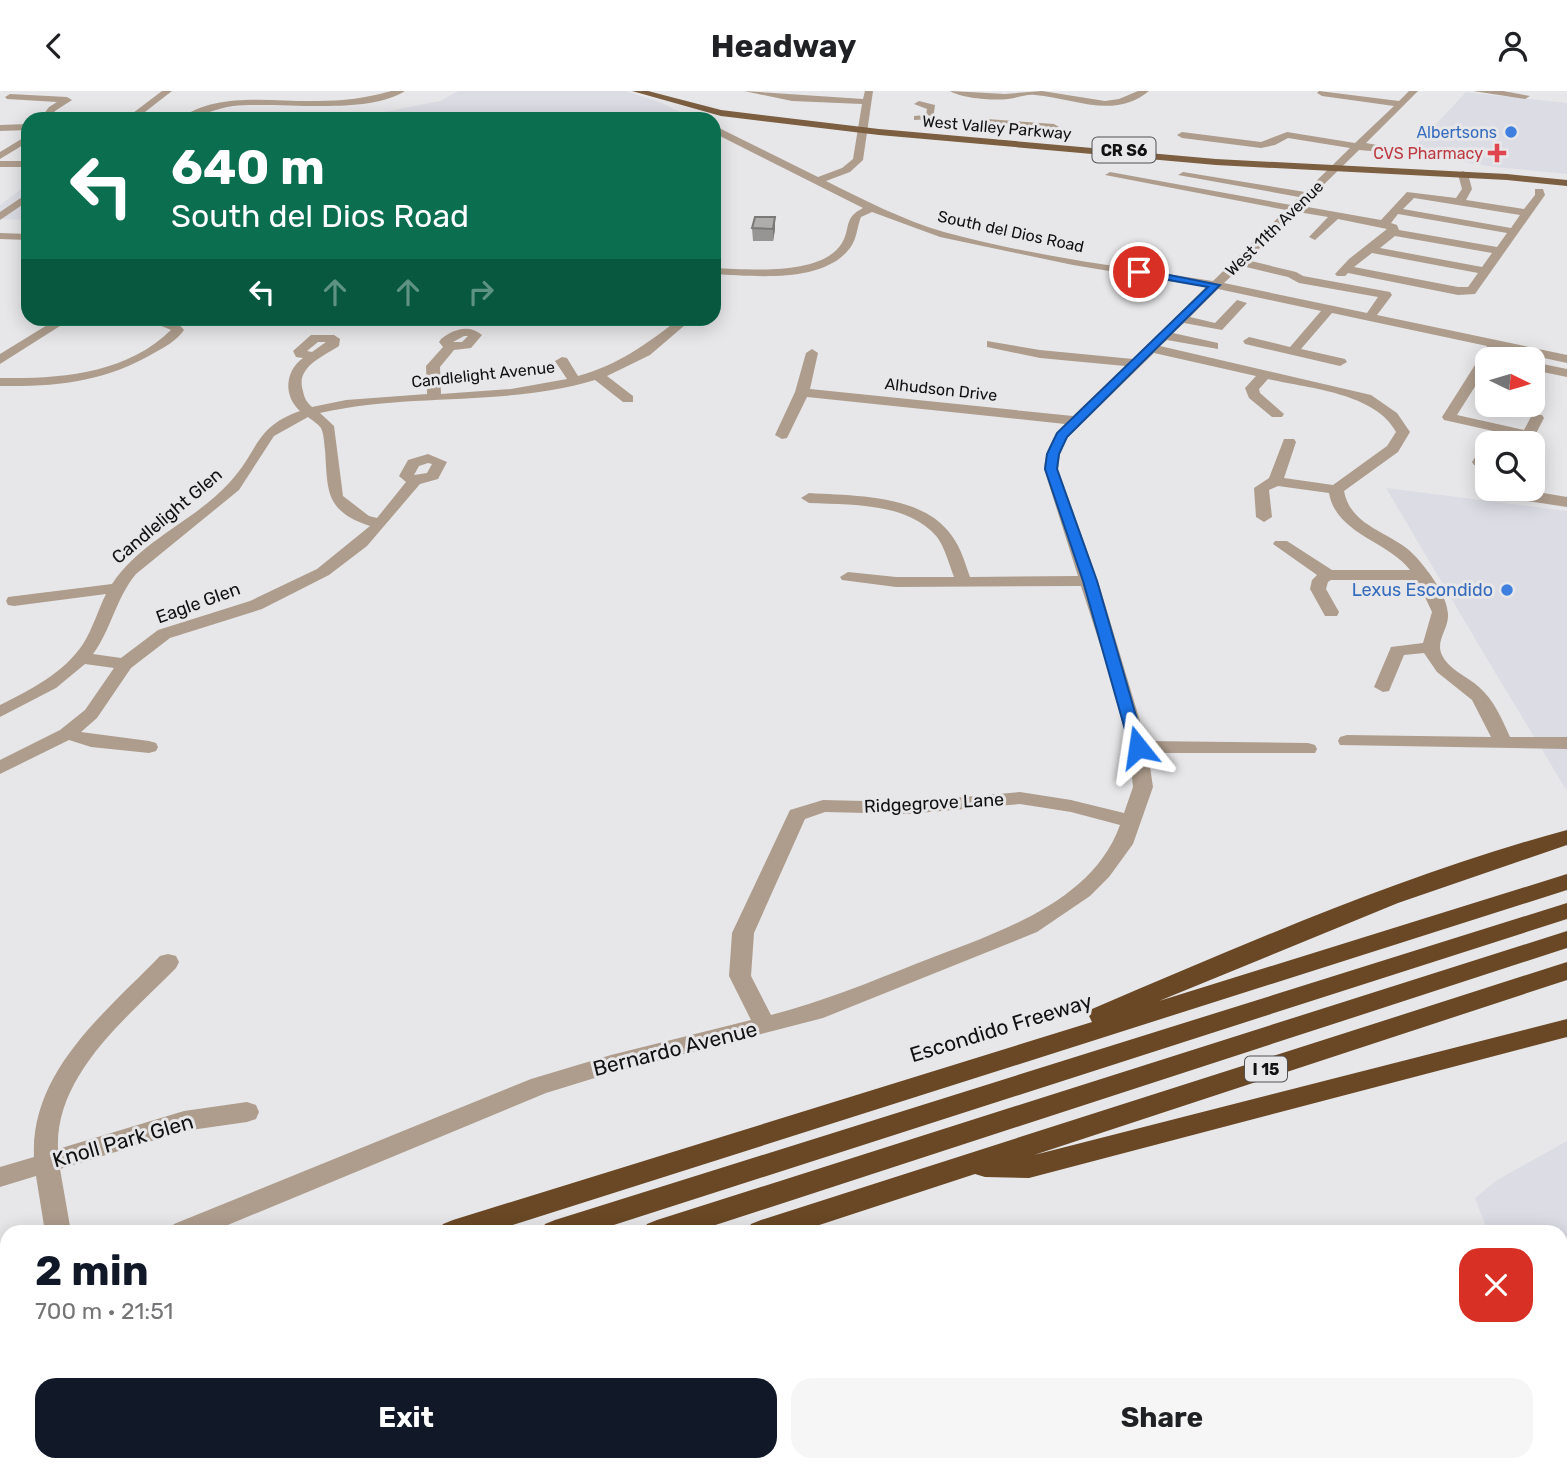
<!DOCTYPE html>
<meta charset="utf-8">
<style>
:root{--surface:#fff;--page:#f6f6f6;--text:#202124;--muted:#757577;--accent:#111827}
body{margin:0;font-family:Rubik,sans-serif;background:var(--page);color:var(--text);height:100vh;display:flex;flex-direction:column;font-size:26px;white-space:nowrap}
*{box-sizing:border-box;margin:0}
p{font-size:23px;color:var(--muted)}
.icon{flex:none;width:38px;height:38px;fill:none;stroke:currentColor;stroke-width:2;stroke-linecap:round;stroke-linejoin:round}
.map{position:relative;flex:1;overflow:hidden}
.panel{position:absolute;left:0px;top:1134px;width:1568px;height:247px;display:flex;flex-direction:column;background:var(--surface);border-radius:21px 21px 0 0;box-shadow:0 4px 18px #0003}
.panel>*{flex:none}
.guide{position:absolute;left:21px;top:21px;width:700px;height:214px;border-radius:21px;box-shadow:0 4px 18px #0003;background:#0b6e4f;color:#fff;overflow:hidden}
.needle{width:46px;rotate:95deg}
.controls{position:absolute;left:1475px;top:256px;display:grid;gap:14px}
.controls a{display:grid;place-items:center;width:70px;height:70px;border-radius:14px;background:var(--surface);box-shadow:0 4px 18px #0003;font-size:35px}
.pin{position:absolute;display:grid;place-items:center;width:60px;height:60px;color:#fff;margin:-30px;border:4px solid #fff;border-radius:50%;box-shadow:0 2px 7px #0007}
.me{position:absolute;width:77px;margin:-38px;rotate:345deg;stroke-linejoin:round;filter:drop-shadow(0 0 5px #0008)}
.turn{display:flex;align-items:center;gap:24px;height:147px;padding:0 35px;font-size:32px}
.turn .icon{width:91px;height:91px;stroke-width:2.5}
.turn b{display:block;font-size:49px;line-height:60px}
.lanes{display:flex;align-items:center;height:66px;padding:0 35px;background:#0003;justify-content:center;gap:35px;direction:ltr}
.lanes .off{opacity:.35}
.round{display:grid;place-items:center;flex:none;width:74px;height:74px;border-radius:21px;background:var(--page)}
.summary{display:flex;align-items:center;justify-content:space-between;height:119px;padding:0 35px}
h1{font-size:42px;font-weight:700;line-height:52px;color:var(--accent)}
.primary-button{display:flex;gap:14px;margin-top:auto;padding:14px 35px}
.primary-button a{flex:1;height:80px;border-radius:21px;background:var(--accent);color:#fff;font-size:28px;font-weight:700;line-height:80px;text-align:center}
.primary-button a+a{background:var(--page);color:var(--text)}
header{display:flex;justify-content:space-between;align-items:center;height:91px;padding:0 35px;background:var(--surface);font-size:32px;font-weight:700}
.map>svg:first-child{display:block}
.built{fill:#dcdce5}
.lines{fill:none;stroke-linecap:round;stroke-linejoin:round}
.minor{fill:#ae9d8d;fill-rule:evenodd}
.major{fill:#7c5e41;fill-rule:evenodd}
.highway{fill:#6a4825;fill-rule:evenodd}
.wall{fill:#969594}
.shaded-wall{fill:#7a7978}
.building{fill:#aeadac;stroke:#7a7978;stroke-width:2}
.route{fill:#1a73e8;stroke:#114b97;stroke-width:2}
.shop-dot{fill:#3f7fe0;stroke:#e7e7e9;stroke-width:2.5}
.health-dot{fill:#e0444e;stroke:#e7e7e9;stroke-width:2.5}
.labels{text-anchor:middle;stroke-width:6;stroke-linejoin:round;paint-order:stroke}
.far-street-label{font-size:16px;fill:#111112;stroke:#e7e7e9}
.far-shop-label{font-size:16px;fill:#366cbe;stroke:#e7e7e9;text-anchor:end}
.shield{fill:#e7e7e9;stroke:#515152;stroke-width:2}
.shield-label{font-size:16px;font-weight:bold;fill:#111112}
.far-health-label{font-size:16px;fill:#be3a42;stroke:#e7e7e9;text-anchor:end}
.street-label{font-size:18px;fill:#111112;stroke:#e7e7e9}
.shop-label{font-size:18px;fill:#366cbe;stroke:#e7e7e9;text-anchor:end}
.near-street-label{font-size:21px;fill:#111112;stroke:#e7e7e9}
</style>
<header><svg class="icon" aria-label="back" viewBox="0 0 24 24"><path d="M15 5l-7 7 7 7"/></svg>Headway<svg class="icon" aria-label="person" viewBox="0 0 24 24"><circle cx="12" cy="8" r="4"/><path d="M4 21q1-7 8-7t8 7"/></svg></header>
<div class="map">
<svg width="1567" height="1380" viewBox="0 0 1567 1380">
<rect width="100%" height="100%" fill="#e7e7e9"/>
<path class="built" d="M458,0H626L662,12L694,28H349L440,10Z
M1466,1L1567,12V83L1494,76L1418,63L1412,59Z
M28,93V129L0,128V114Z
M1386,397L1567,420V700L1493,578Z
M1567,1050V1327H1564L1561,1320V1141H1488L1475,1107L1497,1089Z"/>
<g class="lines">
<path class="minor" d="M162,0H172L136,28H125Z
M391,0H405C366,25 279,10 233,15C214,17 198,28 180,28C216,0 274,11 317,10C342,10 367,7 391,0Z
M744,0L863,8L865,0H873L863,69L850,81L826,90C864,109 903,129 944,141C1031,165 1123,176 1213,190L1286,119L1105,84L1110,81L1291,114L1299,106L1178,84L1183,81L1305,101L1350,57L1288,47L1275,54L1261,57L1182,47L1177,44L1182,41L1261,51L1287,41L1355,52L1394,15L1322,5L1317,2L1319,0L1399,10L1409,0H1418L1366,52L1405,59V63L1359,59L1302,115L1381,129L1407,101L1456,107L1462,98L1458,83L1463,80L1468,83L1472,98L1466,109L1524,118L1535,104V98H1543L1545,104L1475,203L1458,204L1348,182L1345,185H1337L1335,183L1349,168L1387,138L1338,128L1315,149L1309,146L1328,126L1298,121L1247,169L1296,181L1303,185L1390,201L1392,204L1377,224L1567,264V272L1498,257L1492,268H1488V275L1457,324L1524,339L1532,324H1542L1544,327L1531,352H1517L1520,346L1444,329L1442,326L1487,255L1332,222L1301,258L1345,268L1347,271L1340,275L1245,253L1243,250L1249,246L1290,256L1321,220L1218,198L1190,226L1215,232L1237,209L1247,212L1222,239L1184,232L1173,242L1218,252V258L1167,249L1160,255L1371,304L1397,322L1410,341L1398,361L1344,400C1351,438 1395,441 1417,467C1429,481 1447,504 1448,523C1449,538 1435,550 1442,564C1449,579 1467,585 1479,596C1494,609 1502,628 1510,646H1567V658L1340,654L1338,650L1340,646L1347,644L1491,646L1472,609L1437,581L1424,562L1404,564L1389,600L1383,601L1374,596L1391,556L1423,552L1432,521L1417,489H1331L1328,491L1326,498L1339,521L1337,525H1325L1310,498L1312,489L1317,484L1273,453L1275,450H1287L1332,479H1410C1388,450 1336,443 1329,402L1278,395L1269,399L1272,426L1264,431L1256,426L1254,397L1269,387L1284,348H1294L1296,351L1284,387L1333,394L1387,355L1396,341C1376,302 1307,297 1268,288L1259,298L1260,302L1284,323L1282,326H1272L1249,307L1245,297L1256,285L1154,262L1067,347L1060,363L1058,378L1098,490L1146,650L1308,652L1315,654L1317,658L1315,662H1148L1153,696L1133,753L1109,786L1090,805L1037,841L823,927L611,982L546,1002L211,1141H170L174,1133L531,988L611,964L751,929L729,885L732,842L790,719L823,709L907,711L1020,701L1071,709L1124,722L1133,696L1129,656L1106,572L1081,495L896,496L842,489L840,486L848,481L896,486H954C949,473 945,457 937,446C908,411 850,414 809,412L801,407L809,402C855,405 923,403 952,445C961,457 965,472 970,486L1078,485L1044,378C1046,359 1052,346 1065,333L807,306L787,347L782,348L775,344L795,301L806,262L812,258L818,262L810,298L1073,325L1125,275L1040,267L987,256V250L1040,259L1133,268L1206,196L1073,174L940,146L872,121L861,126C857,136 857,148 850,157C823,193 754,185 714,183V177C748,178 821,186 842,152C851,137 843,127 863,117L714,42V35L717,36L818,86L842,77L853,68L862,13L792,10ZM1414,107L1520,124L1511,137L1403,118ZM1398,123L1507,142L1497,156L1399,139L1397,134L1391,132ZM1395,145L1492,162L1482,176L1380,157ZM1372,162L1478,182L1468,196H1458L1354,176ZM1242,175L1288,186L1299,192L1378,206L1367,222L1224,192ZM1020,713L1071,721L1120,734C1091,815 991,843 918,872C870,891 822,911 771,924L751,885L754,842L805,728L825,721L907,723Z
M950,0L1005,3L1042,0L1105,10L1119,8L1138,0H1149C1115,29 1073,7 1035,4C1026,3 1017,7 1008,8C993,10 961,7 950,0Z
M1473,0H1503L1530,5L1525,8Z
M10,3L67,6L72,9L55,20L50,28H40L49,16L57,11L7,8L5,6Z
M919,10L935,14L933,28L914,29V25L926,24L927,18L914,13Z
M987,28L1054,33L1059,36L1054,39L984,33V29Z
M28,33V39L0,40V34Z
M28,44V51L0,68V61Z
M0,70H28V76H0Z
M28,102V110L0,129V121Z
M0,142L28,143V149L0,148Z
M57,228H71L0,273V263Z
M145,228C159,227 175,227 184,239C176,250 165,256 154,262C105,291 56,296 0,295V287C60,288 126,283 171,239Z
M679,228H692L650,264L607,285L633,305V311H623L595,289C506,316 411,301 320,322L334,335L343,405L369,425L377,427L406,391L399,385L408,369L428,363L447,371L438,388L420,393L367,455L329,484L262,518L170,547L131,577L97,627L81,641L149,650L156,652L158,656L156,660L149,662L91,656L69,649L0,683V669L60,639L85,619L114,577L85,573L56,597L0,626V614C30,599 64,582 83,553C93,537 98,519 106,503L14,515L8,514L6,510L8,506L112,493C141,449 195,430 230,391C259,360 254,336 300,320C283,305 285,280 303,267L296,266L293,260L311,244H334L340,248L339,255C324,265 298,275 302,296C304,305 305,310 312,316L346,309L427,303L426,275L443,256L439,251L441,248C454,238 469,233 482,244L471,257L454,259L440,276L441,303L511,298L567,288L555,270L562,266L567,267L578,285C620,273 645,254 679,228ZM464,245H468L462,251H453ZM318,251H326L312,261L307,260ZM308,326C312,329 318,333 321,337C324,343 324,352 325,359C328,399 324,420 370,435L317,478L250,510L158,539L121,567L93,563C111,539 116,507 136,483L239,399L274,345ZM428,372L432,373L427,382L414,384L419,375Z
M1533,271L1567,278V286L1533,279Z
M1488,353V377L1474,374L1472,371L1483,354Z
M1495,397H1513L1567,406V416L1508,407Z
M168,863L176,865L179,871L176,877C128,926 55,983 58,1058L184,1020L247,1011L256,1014L259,1021L256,1028L247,1031L184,1040L60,1078L71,1141H45L36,1085L0,1096V1076L34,1066C30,980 106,921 160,865Z
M7,1191V1215L0,1217V1193Z
M1317,1374H1347L1349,1380H1319Z"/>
<path class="major" d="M632,0H648L721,19L879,38L1216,68L1507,83L1567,89V95L1507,89L1216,74L879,44L721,25Z"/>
<path class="highway" d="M1567,739V754L1398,812L1159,910L1567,783V799L491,1141H439L443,1133L453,1129L1092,931L1089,925L1092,918C1247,852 1404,783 1567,739Z
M1567,812V828L592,1141H541L545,1133L555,1129Z
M1567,840V857L694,1141H643L647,1133L657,1129Z
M1567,871V889L1034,1064L1567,928V946L1029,1087L985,1086L975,1083L798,1141H747L751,1133L761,1129Z
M7,1272V1300L0,1302V1274Z
M7,1307V1337L0,1340V1310Z
M7,1342V1372L0,1375V1345Z
M33,1374H80L77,1380H30Z"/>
</g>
<path class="wall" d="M775,126V138L773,150H753L752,137Z"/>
<path class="shaded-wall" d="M775,126V138L773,150V138Z"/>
<path class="building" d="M755,126H775L773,138L752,137Z"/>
<path class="route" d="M1139,178L1220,194L1067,346L1059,363L1057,378L1097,490L1145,656L1138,660L1130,656L1083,490L1045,378L1047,363L1057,342L1208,196L1135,183L1134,181Z"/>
<g class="shop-dot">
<circle cx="1511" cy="41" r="7"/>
<circle cx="1507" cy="499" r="7"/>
</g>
<path class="health-dot" d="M1493.5 51.5h7v7h7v7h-7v7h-7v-7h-7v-7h7z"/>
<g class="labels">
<g class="far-street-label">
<text transform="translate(997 36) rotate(5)" y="6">West Valley Parkway</text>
<text transform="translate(1274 137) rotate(-44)" y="6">West 11th Avenue</text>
<text transform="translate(1011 140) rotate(12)" y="6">South del Dios Road</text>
<text transform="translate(483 283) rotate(-6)" y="6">Candlelight Avenue</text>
<text transform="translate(941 298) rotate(6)" y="6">Alhudson Drive</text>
</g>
<g class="far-shop-label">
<text x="1497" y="47">Albertsons</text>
</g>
<g class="shield">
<rect x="1092.5" y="46.5" width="63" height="25" rx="5"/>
<rect x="1245" y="965.5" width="42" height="25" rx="5"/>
</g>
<g class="shield-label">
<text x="1124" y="65">CR S6</text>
<text x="1266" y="984">I 15</text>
</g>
<g class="far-health-label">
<text x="1483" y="68">CVS Pharmacy</text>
</g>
<g class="street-label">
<text transform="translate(167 425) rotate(-40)" y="6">Candlelight Glen</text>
<text transform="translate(198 512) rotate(-20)" y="6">Eagle Glen</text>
<text transform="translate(934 712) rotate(-3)" y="6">Ridgegrove Lane</text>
</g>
<g class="shop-label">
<text x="1493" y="505">Lexus Escondido</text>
</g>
<g class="near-street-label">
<text transform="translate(1001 937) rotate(-17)" y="7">Escondido Freeway</text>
<text transform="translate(675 958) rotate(-14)" y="7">Bernardo Avenue</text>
<text transform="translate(123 1050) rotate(-16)" y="7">Knoll Park Glen</text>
</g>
</g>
</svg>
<div class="controls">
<a><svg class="needle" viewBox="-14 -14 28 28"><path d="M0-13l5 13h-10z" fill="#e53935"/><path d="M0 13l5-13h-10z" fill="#757577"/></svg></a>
<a><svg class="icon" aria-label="search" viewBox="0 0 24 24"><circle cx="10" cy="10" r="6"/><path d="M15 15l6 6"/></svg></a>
</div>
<div class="pin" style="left:1139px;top:181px;background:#d93025"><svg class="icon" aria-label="arrive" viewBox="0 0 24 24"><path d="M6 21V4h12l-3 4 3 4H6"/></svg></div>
<svg class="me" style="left:1138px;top:656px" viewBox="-20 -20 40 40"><path d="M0-17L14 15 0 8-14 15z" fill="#1a73e8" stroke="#fff" stroke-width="4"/></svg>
<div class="guide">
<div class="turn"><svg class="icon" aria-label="left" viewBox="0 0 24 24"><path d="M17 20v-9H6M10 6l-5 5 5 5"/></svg><div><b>640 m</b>South del Dios Road</div></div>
<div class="lanes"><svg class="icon" aria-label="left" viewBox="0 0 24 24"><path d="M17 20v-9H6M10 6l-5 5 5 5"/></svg><svg class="icon off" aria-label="ahead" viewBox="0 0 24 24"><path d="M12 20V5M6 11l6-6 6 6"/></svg><svg class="icon off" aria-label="ahead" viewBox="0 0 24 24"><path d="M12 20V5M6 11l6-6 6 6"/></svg><svg class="icon off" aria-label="right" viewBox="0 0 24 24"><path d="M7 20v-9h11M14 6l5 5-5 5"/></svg></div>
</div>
<section class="panel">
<div class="summary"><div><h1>2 min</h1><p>700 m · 21:51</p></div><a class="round" style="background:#d93025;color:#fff"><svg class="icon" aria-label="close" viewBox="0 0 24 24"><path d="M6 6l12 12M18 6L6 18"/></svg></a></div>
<div class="primary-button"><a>Exit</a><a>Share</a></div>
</section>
</div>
